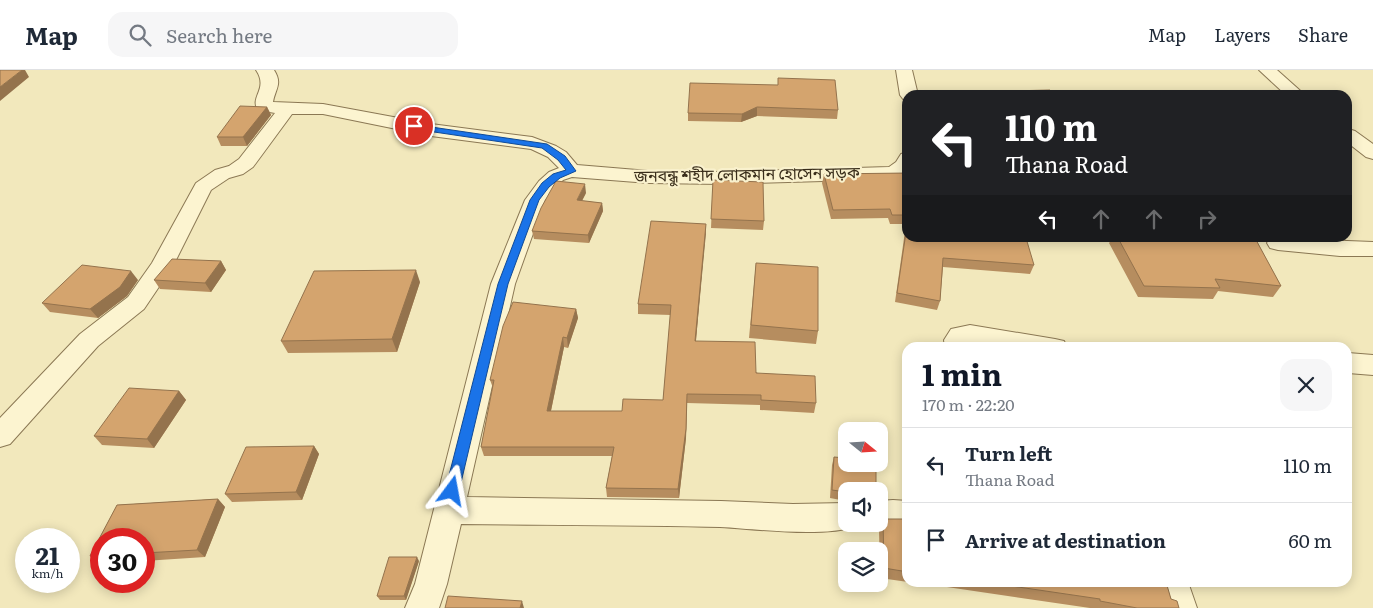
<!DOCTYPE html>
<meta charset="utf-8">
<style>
:root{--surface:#fff;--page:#f6f6f7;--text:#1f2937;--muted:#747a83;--line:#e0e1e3;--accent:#111827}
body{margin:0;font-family:Literata,"Noto Sans Bengali",serif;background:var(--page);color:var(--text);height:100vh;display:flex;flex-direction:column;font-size:19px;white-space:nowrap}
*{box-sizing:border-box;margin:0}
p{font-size:16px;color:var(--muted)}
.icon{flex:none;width:28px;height:28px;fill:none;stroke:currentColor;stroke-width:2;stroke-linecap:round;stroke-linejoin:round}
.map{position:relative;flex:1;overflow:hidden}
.side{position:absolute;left:902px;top:272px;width:450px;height:245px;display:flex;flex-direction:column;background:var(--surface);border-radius:15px;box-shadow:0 2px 12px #0003}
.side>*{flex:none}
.guide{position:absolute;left:902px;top:20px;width:450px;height:152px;border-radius:15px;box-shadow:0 2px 12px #0003;background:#202124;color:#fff;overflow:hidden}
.needle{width:32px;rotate:108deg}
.controls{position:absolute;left:838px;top:352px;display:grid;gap:10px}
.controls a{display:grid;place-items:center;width:50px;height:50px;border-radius:10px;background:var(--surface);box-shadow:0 2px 12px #0003;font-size:25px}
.speed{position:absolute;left:15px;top:458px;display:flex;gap:10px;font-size:25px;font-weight:700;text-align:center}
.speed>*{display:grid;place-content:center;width:65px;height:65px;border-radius:50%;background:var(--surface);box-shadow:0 2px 12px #0003;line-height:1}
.speed small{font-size:12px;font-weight:400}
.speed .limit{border:8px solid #d22;background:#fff;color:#111}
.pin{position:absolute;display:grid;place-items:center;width:42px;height:42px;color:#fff;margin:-21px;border:2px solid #fff;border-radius:50%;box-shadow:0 1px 5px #0007}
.me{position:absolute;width:55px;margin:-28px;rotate:13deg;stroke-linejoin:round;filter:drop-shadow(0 0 4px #0008)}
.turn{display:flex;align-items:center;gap:18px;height:105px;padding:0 20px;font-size:22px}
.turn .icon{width:65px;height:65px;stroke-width:2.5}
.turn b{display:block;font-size:35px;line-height:42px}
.lanes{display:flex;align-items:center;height:48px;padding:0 20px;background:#0003;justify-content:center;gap:25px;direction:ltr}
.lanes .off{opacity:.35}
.round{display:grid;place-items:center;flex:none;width:52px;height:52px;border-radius:15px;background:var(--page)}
.summary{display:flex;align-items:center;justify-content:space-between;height:85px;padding:0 20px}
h1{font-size:30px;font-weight:700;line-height:38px;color:var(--accent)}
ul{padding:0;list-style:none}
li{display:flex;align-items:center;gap:15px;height:75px;padding:0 20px;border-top:1px solid var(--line)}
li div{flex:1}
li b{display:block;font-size:19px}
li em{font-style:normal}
header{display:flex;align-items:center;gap:30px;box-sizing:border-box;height:70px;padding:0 25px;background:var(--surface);border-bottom:1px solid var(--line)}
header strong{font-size:24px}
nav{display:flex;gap:28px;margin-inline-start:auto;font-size:18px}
.search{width:350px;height:45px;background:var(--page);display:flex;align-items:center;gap:12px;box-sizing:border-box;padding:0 18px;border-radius:15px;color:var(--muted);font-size:19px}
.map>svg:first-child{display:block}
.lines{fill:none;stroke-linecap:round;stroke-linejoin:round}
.street-casing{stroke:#8b7854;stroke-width:2}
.street{fill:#fcf4d0;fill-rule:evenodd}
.wall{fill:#b68d5f}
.shaded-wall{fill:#94734d}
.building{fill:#d4a46e;stroke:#94734d}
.route{fill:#1a73e8;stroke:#114b97}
.labels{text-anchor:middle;stroke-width:4.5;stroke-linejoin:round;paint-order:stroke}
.street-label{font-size:16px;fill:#392d1a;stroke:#f9f1cd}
</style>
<header>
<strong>Map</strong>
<div class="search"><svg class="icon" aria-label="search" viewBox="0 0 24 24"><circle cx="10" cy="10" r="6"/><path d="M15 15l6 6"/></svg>Search here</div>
<nav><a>Map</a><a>Layers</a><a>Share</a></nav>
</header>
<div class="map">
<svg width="1373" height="538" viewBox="0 0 1373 538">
<rect width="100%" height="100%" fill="#f2e8bc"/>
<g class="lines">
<defs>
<path id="street" d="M256,0H274C283,14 275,19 273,32L323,34L431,54L532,67L556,76L566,82L577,95L649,101L723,102L889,97L896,92L901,84L908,82V102L893,109L723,114L649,113L572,107L563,110L545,130L515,214L467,427L721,431L793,434L846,433V454H858L857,456C822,468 758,459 720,457C634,455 547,455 461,454L447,514L439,538H405L415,514L491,214L525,130L539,111L549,102L559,98L548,87L531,79L431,66L323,44H292L253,97L243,104L229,108L211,120L173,196L144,239L98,276L10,374L0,377V348L80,264L128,227L152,193L196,113L215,100L229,96L239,89L275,43L258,40C249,27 269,19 256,0Z
M896,0H912L918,25H908V30L903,29L900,25Z
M1259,0H1277L1305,25H1286Z
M1348,59L1355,61L1373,74V89L1366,87L1348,73Z
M1270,168L1373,172V186H1340L1278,180L1270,178L1267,173Z
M970,255L1055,269L1064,271L1067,278H997L970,273L971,278H945L944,270L951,259Z
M1348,283L1373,285V305L1348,303Z
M893,430L908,431V458L879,457L869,454H879V431Z
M1156,512H1188L1197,538H1163Z"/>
</defs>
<use href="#street" class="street-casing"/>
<use href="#street" class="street"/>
</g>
<path class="wall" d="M778,8L838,40L837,49L757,46L741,52L688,51V43L778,15Z
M267,37L271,45L247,76H221L217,67Z
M908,103V168L1034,195L1030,204L943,197L940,231L937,240L895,232L906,154H890L888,148L831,149L822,113L824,104Z
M713,110L764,151L763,160L711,158Z
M586,123L582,131L602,133L603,141L589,173L534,169L532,161Z
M706,154L696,271L816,333L814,343L760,340V335L687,333L686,368L679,428L607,427L606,418L612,386H484L481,377L493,318L490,310L576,239L578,248L568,278L564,277L551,341H622L663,330L671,245L638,244V234Z
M1113,168H1255L1281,216L1273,227L1218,221L1213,229L1138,227L1109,173Z
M221,191L226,200L211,222L160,219L154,210Z
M756,193L818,261L816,274L749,268Z
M138,210L127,226L98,248L50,242L42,233Z
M420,212L397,282L288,283L281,271Z
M179,321L186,330L154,378L102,375L94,366Z
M314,376L319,384L302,430L232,432L225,424Z
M834,387L846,421V431L830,428L832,395Z
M218,429L225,437L205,487L144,491V469H101V494H100L90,486L117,435Z
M883,449H908V512L880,508L879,459Z
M419,491L406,530H380L377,526Z
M913,512H1166L1171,529L1179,538H1090Z"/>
<path class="shaded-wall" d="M22,0H25L29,7L0,31V17Z
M267,37L271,45L247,76L243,67Z
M757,37V46L741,52L742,44Z
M585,114L586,123L578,138L577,130Z
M602,133L603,141L589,173L588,165Z
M706,154V163L695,280V271Z
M221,191L226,200L211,222L205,213Z
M416,200L420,212L397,282L392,269Z
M131,201L138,210L127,226L98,248L90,239Z
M576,239L578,248L568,278L567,268Z
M563,267L564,277L549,350L547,341Z
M179,321L186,330L154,378L147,369Z
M687,324L686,368L679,428L678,419Z
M314,376L319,384L302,430L296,422Z
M218,429L225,437L205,487L197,480Z
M417,487L419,491L406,530L404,526Z
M522,531L524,538H520Z"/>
<path class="building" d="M0,0H22L0,17Z
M778,8L835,10L838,40L757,37L742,44L688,43L690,13L778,15Z
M1050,20L1054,25H1013L1010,21Z
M240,36L267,37L243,67H217Z
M908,103V145H892L890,139L833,140L824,104Z
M713,110L763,112L764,151L711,149Z
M556,111L585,114L577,130L602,133L588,165L532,161L541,138Z
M908,149V168H1026L1034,195L943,188L940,231L897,223Z
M651,151L706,154L695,271L755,272L756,303L815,306L816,333L761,330V325L687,324L686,359L678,419L606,418L614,377H481L494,310H490L503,256L513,232L576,239L567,268L563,267L547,341H622L623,329L663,330L671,235L638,234Z
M1118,168H1255L1281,216L1215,209L1220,218L1144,216Z
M172,189L221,191L205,213L154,210Z
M756,193L818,197V261L751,255Z
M82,195L131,201L120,217L90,239L42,233Z
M416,200L392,269L281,271L314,201Z
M129,318L179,321L147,369L94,366Z
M314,376L296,422L225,424L246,377Z
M834,387L846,388V394H876V421L846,422L832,420Z
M218,429L197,480L144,483V469H101V485L90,486L117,435Z
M883,449H908V502L884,498Z
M389,487H417L404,526H377Z
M984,512H1166L1171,529L1177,531L1179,538H1137L1100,531V529Z
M448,526L522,531L520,538H445Z"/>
<path class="route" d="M411,54L547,74L565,86L576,101L560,108L549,117L539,130L508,214L459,421L457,425L452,427L447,425L445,421L498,214L530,130L542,113L553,104L566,100L558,90L542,78L414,59L411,58Z"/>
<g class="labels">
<g class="street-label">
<text transform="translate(747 104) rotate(-1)" y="6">জনবন্ধু শহীদ লোকমান হোসেন সড়ক</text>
</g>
</g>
</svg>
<div class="controls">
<a><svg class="needle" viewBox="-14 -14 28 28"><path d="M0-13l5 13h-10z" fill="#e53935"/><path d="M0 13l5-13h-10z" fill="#747a83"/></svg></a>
<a><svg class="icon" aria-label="sound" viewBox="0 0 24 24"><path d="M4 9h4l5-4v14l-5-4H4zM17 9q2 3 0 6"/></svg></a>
<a><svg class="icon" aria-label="layers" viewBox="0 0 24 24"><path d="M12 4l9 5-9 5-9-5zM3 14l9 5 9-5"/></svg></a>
</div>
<div class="speed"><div>21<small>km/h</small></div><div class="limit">30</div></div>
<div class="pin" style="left:414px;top:56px;background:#d93025"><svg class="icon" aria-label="arrive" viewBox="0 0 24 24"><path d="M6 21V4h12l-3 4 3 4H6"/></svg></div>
<svg class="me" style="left:452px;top:421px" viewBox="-20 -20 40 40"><path d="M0-17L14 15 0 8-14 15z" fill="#1a73e8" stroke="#fff" stroke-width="4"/></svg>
<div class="guide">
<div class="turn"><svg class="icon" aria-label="left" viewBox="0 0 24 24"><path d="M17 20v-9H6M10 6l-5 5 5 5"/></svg><div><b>110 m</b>Thana Road</div></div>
<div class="lanes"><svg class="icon" aria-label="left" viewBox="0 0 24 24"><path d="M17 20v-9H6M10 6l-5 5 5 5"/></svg><svg class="icon off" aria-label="ahead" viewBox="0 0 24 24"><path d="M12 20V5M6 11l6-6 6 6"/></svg><svg class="icon off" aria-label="ahead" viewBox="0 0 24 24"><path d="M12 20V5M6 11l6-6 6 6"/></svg><svg class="icon off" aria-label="right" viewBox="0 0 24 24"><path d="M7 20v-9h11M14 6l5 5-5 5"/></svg></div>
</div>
<section class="side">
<div class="summary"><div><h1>1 min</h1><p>170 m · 22:20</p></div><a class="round"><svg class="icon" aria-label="close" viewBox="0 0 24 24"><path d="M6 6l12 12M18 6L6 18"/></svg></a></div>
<ul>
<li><svg class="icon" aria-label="left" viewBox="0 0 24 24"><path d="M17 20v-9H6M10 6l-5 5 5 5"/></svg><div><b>Turn left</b><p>Thana Road</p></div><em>110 m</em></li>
<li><svg class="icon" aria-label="arrive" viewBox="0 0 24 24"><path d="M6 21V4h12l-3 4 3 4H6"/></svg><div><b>Arrive at destination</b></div><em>60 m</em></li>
</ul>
</section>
</div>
